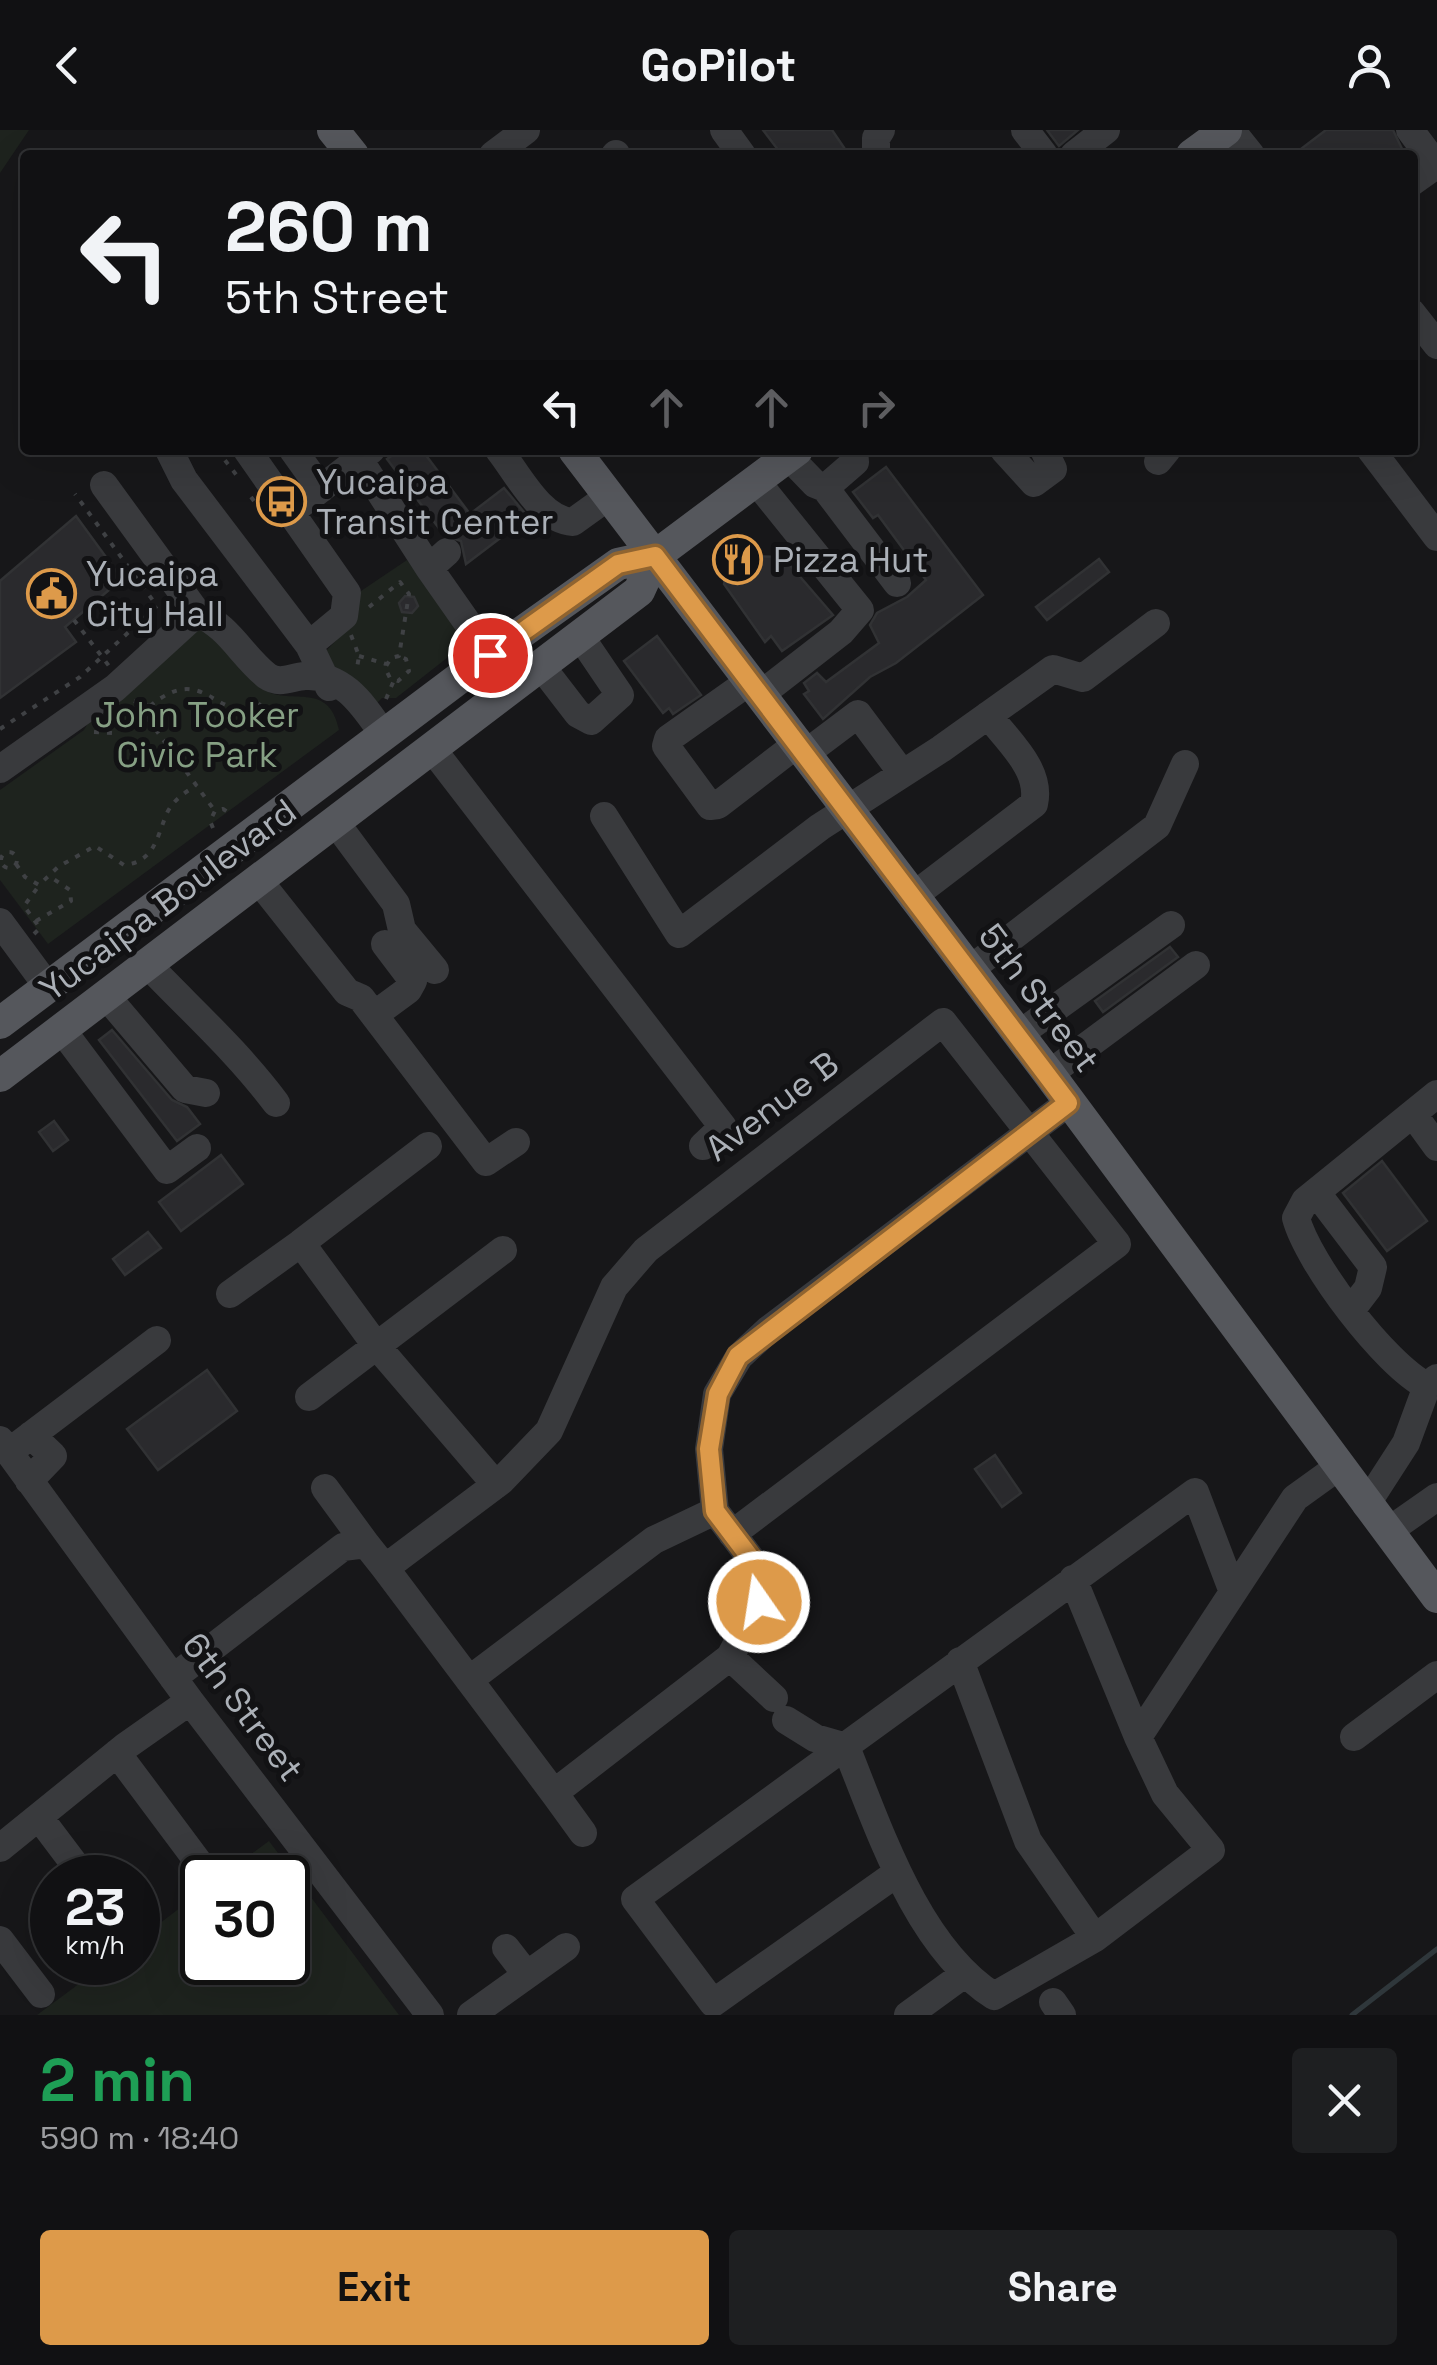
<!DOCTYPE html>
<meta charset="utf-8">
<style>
:root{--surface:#111113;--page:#1e1f21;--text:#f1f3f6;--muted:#9c9da0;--line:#303133;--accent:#dd9a4a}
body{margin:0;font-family:"Space Grotesk",sans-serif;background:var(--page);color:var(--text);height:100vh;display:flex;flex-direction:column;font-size:38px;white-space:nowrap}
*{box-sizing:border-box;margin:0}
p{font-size:32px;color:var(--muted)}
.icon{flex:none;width:55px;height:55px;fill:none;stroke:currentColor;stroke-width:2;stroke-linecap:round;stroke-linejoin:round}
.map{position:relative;height:1885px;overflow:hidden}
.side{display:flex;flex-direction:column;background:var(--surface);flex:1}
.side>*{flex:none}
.hud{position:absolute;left:20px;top:20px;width:1398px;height:305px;border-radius:10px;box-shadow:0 10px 40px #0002,0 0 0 2px var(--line);background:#111113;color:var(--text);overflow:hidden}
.speed{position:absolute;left:30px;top:1725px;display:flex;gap:20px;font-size:50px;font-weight:700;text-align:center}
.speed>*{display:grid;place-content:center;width:130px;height:130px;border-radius:50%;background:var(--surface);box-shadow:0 10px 40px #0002,0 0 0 2px var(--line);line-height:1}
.speed small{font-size:25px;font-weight:400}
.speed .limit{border:5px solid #111;border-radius:15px;background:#fff;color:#111}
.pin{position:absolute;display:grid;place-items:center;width:85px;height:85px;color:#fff;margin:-42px;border:5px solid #fff;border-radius:50%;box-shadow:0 2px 10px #0007}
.me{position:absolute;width:110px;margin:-55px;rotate:347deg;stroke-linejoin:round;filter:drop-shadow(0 0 8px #0008)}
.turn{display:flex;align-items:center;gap:35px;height:210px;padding:0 40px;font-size:45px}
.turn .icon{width:130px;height:130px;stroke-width:2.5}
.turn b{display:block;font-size:70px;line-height:85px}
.lanes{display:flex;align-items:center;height:95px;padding:0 40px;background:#0003;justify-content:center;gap:50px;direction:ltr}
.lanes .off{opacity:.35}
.round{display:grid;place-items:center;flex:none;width:105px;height:105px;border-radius:10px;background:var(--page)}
.headline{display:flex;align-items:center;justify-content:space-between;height:170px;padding:0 40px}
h1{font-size:60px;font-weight:600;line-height:75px;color:#1e9e55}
.action{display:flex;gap:20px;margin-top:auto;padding:20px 40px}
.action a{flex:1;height:115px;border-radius:10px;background:var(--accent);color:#111;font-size:40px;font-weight:600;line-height:115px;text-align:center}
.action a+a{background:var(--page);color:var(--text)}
header{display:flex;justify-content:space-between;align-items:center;height:130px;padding:0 40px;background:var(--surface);font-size:45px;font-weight:600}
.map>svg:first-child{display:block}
.green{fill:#1e231e}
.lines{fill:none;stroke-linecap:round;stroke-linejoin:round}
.stream{stroke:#2f373b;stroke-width:5}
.building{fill:#2a2a2d;stroke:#313234;stroke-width:2.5}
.path{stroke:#3f4144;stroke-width:4;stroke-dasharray:5 8;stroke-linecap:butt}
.minor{stroke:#393a3d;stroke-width:28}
.major{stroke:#55575c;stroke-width:32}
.route-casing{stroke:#906430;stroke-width:25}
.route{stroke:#dd9a4a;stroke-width:18}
.labels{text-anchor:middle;stroke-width:10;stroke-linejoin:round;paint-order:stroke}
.poi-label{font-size:35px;fill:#abb0b7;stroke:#121214;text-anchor:start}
.park-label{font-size:35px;fill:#86a084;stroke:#121214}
.street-label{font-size:35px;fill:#abb0b7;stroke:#121214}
</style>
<header><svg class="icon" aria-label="back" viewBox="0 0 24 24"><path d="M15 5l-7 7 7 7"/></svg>GoPilot<svg class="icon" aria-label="person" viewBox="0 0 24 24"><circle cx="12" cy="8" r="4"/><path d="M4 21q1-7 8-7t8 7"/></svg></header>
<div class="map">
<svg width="1437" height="1885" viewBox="0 0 1437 1885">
<rect width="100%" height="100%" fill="#171719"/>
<path class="green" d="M0,0H29L0,43Z
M407,430L463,501L447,528L396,568H382L377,573L335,540L325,522L351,495L358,463Z
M200,500C226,511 240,542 263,559C288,577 329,549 339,600L48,814L0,750V660L84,600L89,591L192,501Z
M269,1711L399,1885H37L107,1833L138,1832V1810L202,1761V1832H288V1748L220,1747Z"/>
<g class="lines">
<path class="stream" d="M1352,1885L1437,1819"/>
</g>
<path class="building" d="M763,0H832L849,25H782Z
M1047,0H1078L1059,16Z
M1326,0H1393L1403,21L1398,25H1293Z
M400,320H422L470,384L504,358L528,387L466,434L461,411L444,405L387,329Z
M886,337L983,465L896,533L870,547L823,589L804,564L809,561L804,553L817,543L826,552L879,513L870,495L877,483L907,467L926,450L878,385L873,388L853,362Z
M76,386L122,449L65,497L76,512L0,568V451Z
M730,426L783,427L833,485L782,521L771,506L765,512L724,454Z
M1099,429L1109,442L1047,490L1036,477Z
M405,466L414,467L418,476L412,483L402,482L399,473Z
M657,506L701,565L673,584L669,578L663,583L624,531Z
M1170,817L1178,827L1103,882L1095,871Z
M112,900L172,970L187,977L200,994L177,1011L99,910Z
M54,991L68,1010L53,1021L39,1002Z
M221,1025L243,1054L181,1101L159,1072Z
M1382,1031L1427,1091L1387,1121L1343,1063Z
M148,1102L161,1118L125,1145L113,1129Z
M207,1240L237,1281L158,1340L127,1299Z
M995,1325L1021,1363L1002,1377L975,1339Z"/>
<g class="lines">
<path class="path" d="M217,320L238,347
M251,367L263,383
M369,477L400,452L409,464L399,526L391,528L385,538L390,548L398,551L409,541L406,529L399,526
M74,490L109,536
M351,505L359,526L357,538
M359,526L386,534
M386,569L394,550
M134,571L150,576L151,584L145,591L134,588L136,574
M150,576C204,532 211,589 257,578L265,569
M148,589L215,681
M0,599L80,547L157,476L75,364
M94,602L112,603L134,588
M213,698L210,691L215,681L223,679L231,684
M1 730a8 8 0 1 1 16 0a8 8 0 1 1-16 0Z
M16,734L25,747L39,755L58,737L95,716L124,735C155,732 157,706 167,683C173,670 185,663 196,655
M36,791L71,771L70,760L52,748
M34,804L40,798L24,776L38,757"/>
<path class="minor" d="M724,0L742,25
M1025,0L1044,25
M1231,0L1251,25
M1410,0L1436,35L1412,52
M493,25L526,0
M615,25L616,24
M876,25V8L881,0
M1074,25L1106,0
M1412,183L1437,215
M169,320L184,350L309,515L329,557
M247,320L347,463L344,486L309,515
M293,320L321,359
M353,320L429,438
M499,320C518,344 540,390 573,392L609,366
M1004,320L1034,353L1053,339L1044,320
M1371,320L1437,407
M788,326L815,354L825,358L855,332L854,320
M1158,331L1167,320
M756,351L860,480L841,502L760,565
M104,355L197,483C229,496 241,525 267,546C280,555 291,547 305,546C345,544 364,577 384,605
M825,358L897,453
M292,381L371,320
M447,422L429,438L490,525
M541,536L578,584L591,591L620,565L580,506
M750,551L668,609L666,616L710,676L718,675L797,614
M433,620L723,997L703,1016
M805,624L858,584L902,643
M0,639L115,558L197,483
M604,686L679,804L820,697L941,619L1053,539L1083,548L1156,493
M336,693L396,774L402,800L435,840
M259,751L347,862L361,868L486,1032L516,1012
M912,767L1034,674C1042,640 1008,611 988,585
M0,792L48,857
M148,835C192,881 238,922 276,973
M968,841L1157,696L1185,634
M107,867L185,959L206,963
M374,885L408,860L413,851L385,814
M62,900L167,1040L197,1018
M1018,905L1171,795
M1049,944L1196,835
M1413,984L1437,1017
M1316,1062L1373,1137L1368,1158L1352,1179
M301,1113L428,1016
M230,1164L301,1113L375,1214L496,1355
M1427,1256C1385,1235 1308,1133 1296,1088L1305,1071L1437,964
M309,1267L503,1120
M0,1310L190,1571L430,1885
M9,1322L157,1210
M29,1351L53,1326L31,1305
M325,1358L366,1414
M1366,1375L1406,1313L1427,1256L1437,1248
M1387,1402L1437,1367
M1073,1449L1138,1607
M730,1527L554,1663L385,1438L501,1351L549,1301L614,1157L646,1120L943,892L1117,1114L732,1404
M960,1531L1028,1711L1095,1808
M173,1548L343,1417L366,1414L385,1438
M469,1550L654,1410L715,1381
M774,1568L730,1527L759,1472L755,1434L715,1381L709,1319L717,1264L739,1227L768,1200L1068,973
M786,1590L815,1608L846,1617C879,1699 917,1817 994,1866L1095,1808L1211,1720L1165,1664L1138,1607L1295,1368L1338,1337
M1354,1607L1437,1545
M117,1623L205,1741
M554,1663L583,1703
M39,1687L85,1748
M0,1718L126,1616L190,1571
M897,1743L713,1873L635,1769L1195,1362L1233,1462
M0,1810L41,1864
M506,1818L527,1845
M1053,1872L1062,1885
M471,1885L566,1817
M908,1885L963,1845"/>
<path class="major" d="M333,0L353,25
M1192,25L1226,0
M574,320L1049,944L1437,1467
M0,893L490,525L618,434L655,426L797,320
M0,946L639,461L655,426"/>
</g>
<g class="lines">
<defs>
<path id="route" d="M490,525L618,434L655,426L1068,973L738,1226L718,1264L709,1319L715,1381L755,1434L759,1472"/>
</defs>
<use href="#route" class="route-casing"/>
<use href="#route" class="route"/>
</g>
<defs>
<symbol id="bus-ring" viewBox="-11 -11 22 22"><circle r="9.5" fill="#121214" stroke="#dd9a4a" stroke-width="1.5"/><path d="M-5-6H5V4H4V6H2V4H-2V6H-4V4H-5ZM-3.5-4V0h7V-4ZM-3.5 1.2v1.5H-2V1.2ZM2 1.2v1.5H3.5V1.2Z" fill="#dd9a4a"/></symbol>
<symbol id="restaurant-ring" viewBox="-11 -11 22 22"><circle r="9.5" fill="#121214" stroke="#dd9a4a" stroke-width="1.5"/><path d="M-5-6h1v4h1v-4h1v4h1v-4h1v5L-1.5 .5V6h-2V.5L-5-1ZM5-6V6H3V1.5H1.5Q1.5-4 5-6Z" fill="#dd9a4a"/></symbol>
<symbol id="civic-ring" viewBox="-11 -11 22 22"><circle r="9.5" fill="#121214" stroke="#dd9a4a" stroke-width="1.5"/><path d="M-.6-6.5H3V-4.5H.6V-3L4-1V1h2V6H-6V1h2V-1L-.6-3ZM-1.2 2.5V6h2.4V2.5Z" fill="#dd9a4a"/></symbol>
</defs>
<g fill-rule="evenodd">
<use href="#bus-ring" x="254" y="344" width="55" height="55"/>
<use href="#restaurant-ring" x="710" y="402" width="55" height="55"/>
<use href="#civic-ring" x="24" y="436" width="55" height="55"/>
</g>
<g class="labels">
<g class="poi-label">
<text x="316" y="364">Yucaipa<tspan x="316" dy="40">Transit Center</tspan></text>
<text x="773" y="442">Pizza Hut</text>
<text x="86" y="456">Yucaipa<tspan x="86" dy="40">City Hall</tspan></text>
</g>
<g class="park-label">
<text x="197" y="597">John Tooker<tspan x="197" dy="40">Civic Park</tspan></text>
</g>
<g class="street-label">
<text transform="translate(168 770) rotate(-37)" y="12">Yucaipa Boulevard</text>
<text transform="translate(1039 868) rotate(53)" y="12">5th Street</text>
<text transform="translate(772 976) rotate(-37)" y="12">Avenue B</text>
<text transform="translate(243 1577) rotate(53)" y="12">6th Street</text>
</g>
</g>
</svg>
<div class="speed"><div>23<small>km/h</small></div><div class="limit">30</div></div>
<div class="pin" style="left:490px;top:525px;background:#d93025"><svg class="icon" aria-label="arrive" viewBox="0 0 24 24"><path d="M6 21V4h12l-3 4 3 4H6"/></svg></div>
<svg class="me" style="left:759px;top:1472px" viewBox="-20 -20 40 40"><circle r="17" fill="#dd9a4a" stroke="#fff" stroke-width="3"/><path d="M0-11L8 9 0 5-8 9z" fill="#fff"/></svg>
<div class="hud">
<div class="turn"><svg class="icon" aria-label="left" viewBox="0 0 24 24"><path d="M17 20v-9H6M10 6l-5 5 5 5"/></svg><div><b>260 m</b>5th Street</div></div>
<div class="lanes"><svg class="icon" aria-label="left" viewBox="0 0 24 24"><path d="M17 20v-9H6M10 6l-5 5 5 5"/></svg><svg class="icon off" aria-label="ahead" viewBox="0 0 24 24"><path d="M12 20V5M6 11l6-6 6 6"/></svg><svg class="icon off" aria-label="ahead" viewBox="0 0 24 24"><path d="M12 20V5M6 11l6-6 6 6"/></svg><svg class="icon off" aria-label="right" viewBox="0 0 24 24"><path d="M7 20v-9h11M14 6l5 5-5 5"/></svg></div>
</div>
</div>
<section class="side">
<div class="headline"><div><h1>2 min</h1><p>590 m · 18:40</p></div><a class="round"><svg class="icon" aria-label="close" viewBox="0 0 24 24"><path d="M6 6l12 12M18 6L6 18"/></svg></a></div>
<div class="action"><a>Exit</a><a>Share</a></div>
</section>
